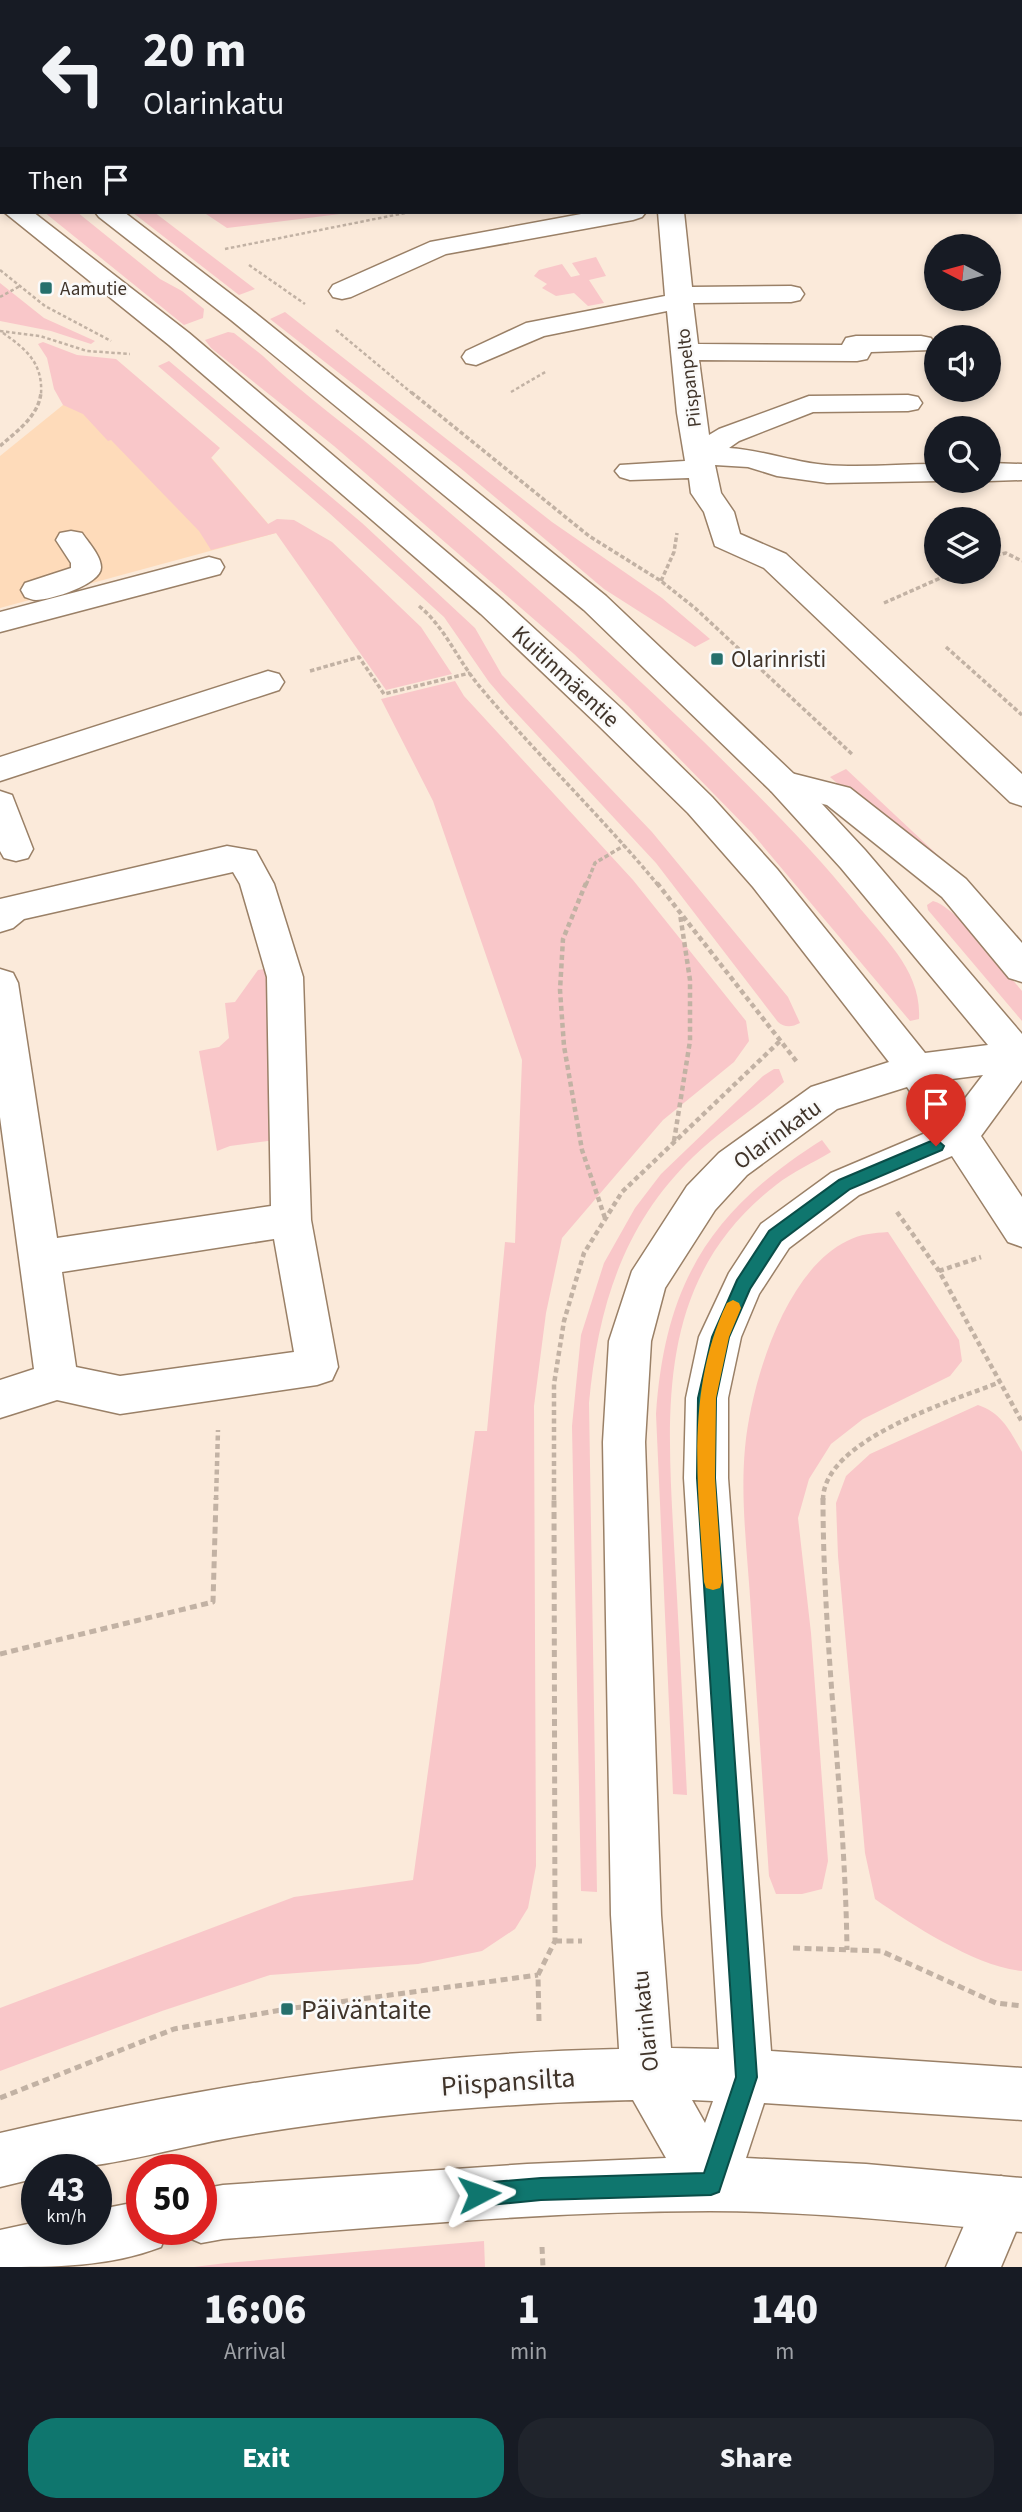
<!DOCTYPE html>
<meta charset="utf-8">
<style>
:root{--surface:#171b24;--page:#20242c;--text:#f1f3f6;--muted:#9ea1a6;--accent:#0f766e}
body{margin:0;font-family:"Source Sans 3",sans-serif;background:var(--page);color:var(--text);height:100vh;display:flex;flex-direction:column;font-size:26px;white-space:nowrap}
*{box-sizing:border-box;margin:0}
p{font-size:23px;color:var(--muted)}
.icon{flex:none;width:38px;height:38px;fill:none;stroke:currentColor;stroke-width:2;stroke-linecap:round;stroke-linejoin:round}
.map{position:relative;height:2267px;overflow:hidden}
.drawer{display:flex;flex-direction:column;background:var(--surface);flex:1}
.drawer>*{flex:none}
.top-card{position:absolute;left:0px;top:0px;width:1022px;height:214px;box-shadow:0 4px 10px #0003;background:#171b24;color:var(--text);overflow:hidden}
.needle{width:46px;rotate:276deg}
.controls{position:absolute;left:924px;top:234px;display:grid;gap:14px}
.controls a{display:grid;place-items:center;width:77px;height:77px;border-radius:50%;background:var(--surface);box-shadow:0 4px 10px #0003;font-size:35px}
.speed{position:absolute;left:21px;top:2154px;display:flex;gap:14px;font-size:35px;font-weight:700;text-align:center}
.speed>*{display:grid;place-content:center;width:91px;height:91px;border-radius:50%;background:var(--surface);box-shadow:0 4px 10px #0003;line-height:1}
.speed small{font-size:18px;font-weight:400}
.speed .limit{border:10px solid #d22;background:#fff;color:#111}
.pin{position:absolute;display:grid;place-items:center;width:60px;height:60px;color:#fff;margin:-72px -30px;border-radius:50% 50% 50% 0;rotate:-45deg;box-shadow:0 0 7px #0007}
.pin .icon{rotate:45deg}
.me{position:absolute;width:77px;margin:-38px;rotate:86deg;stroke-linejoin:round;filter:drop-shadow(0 0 5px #0008)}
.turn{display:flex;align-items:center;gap:24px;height:147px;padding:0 28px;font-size:32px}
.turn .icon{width:91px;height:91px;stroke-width:2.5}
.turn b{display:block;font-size:49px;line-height:60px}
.then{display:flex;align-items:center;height:66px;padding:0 28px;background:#0003;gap:14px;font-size:26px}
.eta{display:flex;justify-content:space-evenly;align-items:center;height:119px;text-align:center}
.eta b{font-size:42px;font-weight:800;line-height:49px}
.action{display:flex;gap:14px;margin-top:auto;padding:14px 28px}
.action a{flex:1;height:80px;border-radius:28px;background:var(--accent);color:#fff;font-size:28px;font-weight:800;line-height:80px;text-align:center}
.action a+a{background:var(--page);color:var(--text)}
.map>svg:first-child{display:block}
.built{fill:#fedbba}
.green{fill:#f9c7c9}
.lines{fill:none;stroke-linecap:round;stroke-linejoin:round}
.minor-casing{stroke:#9a8067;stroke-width:3}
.major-casing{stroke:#9a8067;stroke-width:3}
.path-far3{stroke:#c2b2a4;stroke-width:2.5;stroke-dasharray:3.5 2.5;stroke-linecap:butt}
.path-far2{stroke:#c2b2a4;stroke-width:3.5;stroke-dasharray:4.5 2.5;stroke-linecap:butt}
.path-far1{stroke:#c2b2a4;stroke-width:4.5;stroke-dasharray:5 3.5;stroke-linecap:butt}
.path{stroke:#c2b2a4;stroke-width:5;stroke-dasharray:7 4.5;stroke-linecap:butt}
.minor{fill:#fff;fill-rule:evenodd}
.major{fill:#fff;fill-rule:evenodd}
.route{fill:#0f766e;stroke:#0a4d48;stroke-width:2}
.slow{fill:#f59e0b}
.poi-dot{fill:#26706d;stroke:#fafafa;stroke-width:2.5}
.labels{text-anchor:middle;stroke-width:5;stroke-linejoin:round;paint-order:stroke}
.far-poi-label{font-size:19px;fill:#40342a;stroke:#fafafa;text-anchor:start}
.far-street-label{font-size:19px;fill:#40342a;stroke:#fafafa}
.poi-label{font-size:23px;fill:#40342a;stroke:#fafafa;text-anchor:start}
.street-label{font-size:23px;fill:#40342a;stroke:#fafafa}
.near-poi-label{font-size:28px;fill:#40342a;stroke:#fafafa;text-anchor:start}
.near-street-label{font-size:28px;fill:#40342a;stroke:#fafafa}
</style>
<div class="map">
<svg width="1022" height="2267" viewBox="0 0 1022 2267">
<rect width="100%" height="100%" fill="#fbeada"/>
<path class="built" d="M123,383L209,455L276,533L0,608V456L63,405Z"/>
<path class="green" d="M12,0H594L602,2H6Z
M44,212H77L160,279L182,291L204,309L203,318L184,325Z
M132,212H154L255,289L239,295Z
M203,212H356L227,228Z
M596,257L606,276L589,280L604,303L588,306L574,293L556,296L542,288L547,284L534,276L539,270L562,264L571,277L580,275L572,263Z
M0,283L44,318L95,341L91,344L51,331L0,321Z
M285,312L552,522L662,598L710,639L695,647L604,589L458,466L270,319Z
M228,332L234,333L263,356C303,395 352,429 396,467C501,556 604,645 703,741C756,793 809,845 855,902C883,938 922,970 919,1019L910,1021L752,833L628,706L574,654L334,446L211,348L205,340Z
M43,342L77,355L116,359L220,448L211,458L268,524L277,519L294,520L332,542L421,627L452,674L386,690L276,533L211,550L199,531L111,440L108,441L83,414L63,405L54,389L47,358L38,344Z
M169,361L362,523L475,628L502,675L652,832L788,997L800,1023C792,1027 785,1028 778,1022L656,863L508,704L489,682L444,617L328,512L158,366Z
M455,681L464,696L633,880L746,1021L749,1041L734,1062L663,1120L562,1238L546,1313L534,1406L536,1866L528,1908L515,1929L482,1951L418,1964L270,1975L162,2011L0,2071V2008L294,1897L413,1880L475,1431H487L505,1242L515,1243L522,1060L433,801L381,699Z
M846,769L960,876L856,800L830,777Z
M933,901C957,907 1005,971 1022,991V1021L928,910L927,905Z
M270,968L276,1140L230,1146L217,1151L199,1051L219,1047L229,1038L225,1003L235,1002L258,970Z
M774,1069H779L784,1082C755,1109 721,1130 693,1157C623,1225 598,1307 589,1403L597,1892L581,1891L572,1426L581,1335L604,1263L635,1208L661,1174L763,1076Z
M822,1140L831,1152C813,1163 792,1172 776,1185C655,1279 667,1409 674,1545C679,1628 683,1712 687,1795L673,1794L656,1414C665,1282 711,1210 822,1140Z
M888,1232L959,1340L962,1361L950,1376L863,1419L831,1444L809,1479L798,1518L811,1633L828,1861L822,1889L802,1894H776L769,1876C763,1788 757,1700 751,1612C748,1558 740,1501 745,1448C751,1383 785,1271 847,1241C860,1234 874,1233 888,1232Z
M978,1405C1002,1413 1010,1431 1022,1452V1971C977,1967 912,1925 875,1899L865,1853L838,1556L836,1503L846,1476L870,1454Z
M484,2241L485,2267H194L226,2263Z"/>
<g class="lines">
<defs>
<path id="minor" d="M630,0H659L660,2H631Z
M686,0H708L685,2Z
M860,0H890L891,2H861Z
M1020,6H1022V20H1020Z
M1020,65H1022V79H1020Z
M1020,98H1022V113H1020Z
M592,212H646L642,217L633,220L446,254L351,297L342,299L333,297L329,291L333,285L430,242Z
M658,212H684L692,287L791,286L800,288L804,294L800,300L791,302L693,303L698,344L842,345L846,338L856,336H921L931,338L935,344L931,350L871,352L867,359L857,361L699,360L709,435L719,429L809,396L908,395L918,397L922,403L918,409L908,411L813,412L739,441L729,448C762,450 793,462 826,465C862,468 900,464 936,464V481H939L827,483L777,476L748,467L715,465L721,493L734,512L740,534L786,554L1022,774V806L1010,802L764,568L715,546L704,512L691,493L689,478L630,480L620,477L615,471L620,465L685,461L677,413L667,311L544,336L476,365L466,363L462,357L466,351L526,323L665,296Z
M989,463L1022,464V480L989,481Z
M71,531L82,533C88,542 101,556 101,567C102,584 51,600 36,600C32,600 29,598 25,597L21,590L25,583L71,568V563L56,540L60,533Z
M209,557L220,560L224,567L220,574L0,632V612Z
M268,671L279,674L284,682L279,690L0,781V757Z
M783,771L850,788L966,879L1022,943V982L1009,978L942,897L827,805L771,791L766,783L771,775Z
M0,791L12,795L33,849L28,858L16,861L4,858L0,851Z
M227,846L256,851L274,884L303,977L311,1220L338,1367L332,1380L317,1385L120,1414L57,1400L0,1418V1380L34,1369L0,1117V969L13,973L18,983L57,1238L271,1206L267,977L240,884L233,872L24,919L13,928L0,932V899ZM274,1239L294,1352L120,1376L76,1367L62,1272Z
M1001,2176L1020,2184L1022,2217L1001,2267H946L982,2184Z"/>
<path id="major" d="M0,121H2V136H0Z
M4,212H33L189,333L503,600L621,708L712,797L777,869L925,1053L988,1045L841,868L771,791L584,610L231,320L99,217L95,212H124L249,308L606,596L795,775L865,850L1022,1034V1080L981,1136L1022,1197V1247L1008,1242L952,1156L859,1195L789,1248L759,1294L741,1337L728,1398V1478L771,2051L1022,2068V2120L764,2103L746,2158L866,2164L1022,2178V2232C918,2223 814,2211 710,2211C547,2211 385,2227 223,2239L201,2243L182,2235L180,2230H201V2189L223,2185L527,2164L666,2158L633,2100C502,2103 371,2114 241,2136C174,2147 105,2170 37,2170V2178L0,2187V2133C204,2086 409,2053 619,2049L611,1915L603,1442L609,1341L632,1271L687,1186L719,1153L811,1087L889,1062L753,887L688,813L597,724L481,614L169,345ZM983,1075L960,1105L944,1080ZM907,1087L935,1129L831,1173L761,1224L729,1273L699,1337L686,1398L684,1478L719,2049L671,2048L661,1915L645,1442L651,1341L665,1288L715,1210L747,1175L837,1109ZM692,2100L713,2101L705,2123Z
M142,2201V2230H168L161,2247C109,2267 55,2267 0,2267V2230L37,2222V2230H96V2210Z"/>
</defs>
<use href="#minor" class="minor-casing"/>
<use href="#major" class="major-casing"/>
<path class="path-far3" d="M225,249L410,212
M249,265L305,304
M0,270L45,306L111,341
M0,297L20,286
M336,330L413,394
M0,331L40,336L87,351L130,354
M3,333C26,349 43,363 41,394
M511,392L547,371"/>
<path class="path-far2" d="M411,392L589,536L661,581L695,608L853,755
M0,446C17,431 39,416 41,392
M989,557L1006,553L1022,561
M661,581L674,552L677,533
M884,603L954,572
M419,606C445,627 458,661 480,687C537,755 601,816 658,885
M946,647L1022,715
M310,671L359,657L384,694L470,673
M586,885L595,863L625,845"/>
<path class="path-far1" d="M586,883L563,939L560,990L564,1046L582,1150L605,1218
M657,883L797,1062
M674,1141L690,1041V980L680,914
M897,1212L939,1271L1022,1422
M939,1271L981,1257
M216,1500L218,1430
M554,1500V1384L564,1321L584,1253L622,1192L780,1041
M823,1500C823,1439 953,1401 1000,1382"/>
<path class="path" d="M823,1498C823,1649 845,1799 847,1950
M0,1654L213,1602L216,1498
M555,1941H582
M793,1948L881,1951L996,2003L1022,2006
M539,2021L538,1975L555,1941L554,1498
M0,2098L174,2029L287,2009L538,1975
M542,2247L543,2267"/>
<use href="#minor" class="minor"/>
<use href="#major" class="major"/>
</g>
<path class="route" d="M936,1139L944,1146L942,1150L850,1189L781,1241L750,1289L729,1337L716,1398L715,1478L757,2077L719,2192L711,2195L541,2200L479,2206L471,2202L468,2194L471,2187L479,2183L541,2178L704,2173L736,2077L697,1478L698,1398L712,1337L737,1280L769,1231L839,1180Z"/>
<path class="slow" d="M733,1300L739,1303L741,1308L729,1337L716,1398L715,1478L722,1582L720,1588L713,1590L706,1588L704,1582C698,1488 685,1390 727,1303Z"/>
<g class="poi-dot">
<rect x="39" y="281" width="14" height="14" rx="3.5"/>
<rect x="710" y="652" width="14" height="14" rx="3.5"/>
<rect x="280" y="2002" width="14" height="14" rx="3.5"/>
</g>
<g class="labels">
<g class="far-poi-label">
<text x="60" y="295">Aamutie</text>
</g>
<g class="far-street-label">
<text transform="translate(688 378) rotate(-97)" y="7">Piispanpelto</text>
</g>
<g class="poi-label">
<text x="731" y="667">Olarinristi</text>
</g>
<g class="street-label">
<text transform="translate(566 676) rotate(43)" y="8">Kuitinmäentie</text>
<text transform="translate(777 1134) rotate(-36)" y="8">Olarinkatu</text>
<text transform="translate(645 2021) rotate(-96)" y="8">Olarinkatu</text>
</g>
<g class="near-poi-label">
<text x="301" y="2019">Päiväntaite</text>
</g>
<g class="near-street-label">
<text transform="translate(508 2081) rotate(-4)" y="10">Piispansilta</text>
</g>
</g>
</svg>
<div class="controls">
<a><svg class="needle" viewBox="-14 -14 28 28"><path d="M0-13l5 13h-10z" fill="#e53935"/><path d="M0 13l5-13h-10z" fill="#9ea1a6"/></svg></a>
<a><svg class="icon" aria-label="sound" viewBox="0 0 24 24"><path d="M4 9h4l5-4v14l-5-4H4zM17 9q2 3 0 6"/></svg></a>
<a><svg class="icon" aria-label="search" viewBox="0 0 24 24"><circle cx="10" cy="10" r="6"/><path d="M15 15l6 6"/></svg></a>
<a><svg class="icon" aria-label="layers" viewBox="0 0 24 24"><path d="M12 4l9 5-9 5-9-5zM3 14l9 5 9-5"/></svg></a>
</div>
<div class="speed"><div>43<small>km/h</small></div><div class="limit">50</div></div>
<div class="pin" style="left:936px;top:1146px;background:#d93025"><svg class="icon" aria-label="arrive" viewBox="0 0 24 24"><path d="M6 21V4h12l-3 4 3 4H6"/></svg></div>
<svg class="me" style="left:479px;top:2194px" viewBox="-20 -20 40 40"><path d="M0-17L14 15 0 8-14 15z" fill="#0f766e" stroke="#fff" stroke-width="4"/></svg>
<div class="top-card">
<div class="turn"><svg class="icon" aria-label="left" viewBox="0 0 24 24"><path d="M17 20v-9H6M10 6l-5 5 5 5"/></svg><div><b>20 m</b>Olarinkatu</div></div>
<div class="then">Then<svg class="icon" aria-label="arrive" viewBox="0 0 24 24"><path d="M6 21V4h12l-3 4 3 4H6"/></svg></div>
</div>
</div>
<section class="drawer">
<div class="eta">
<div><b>16:06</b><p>Arrival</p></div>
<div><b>1</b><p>min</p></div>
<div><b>140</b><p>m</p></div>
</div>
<div class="action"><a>Exit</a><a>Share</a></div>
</section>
